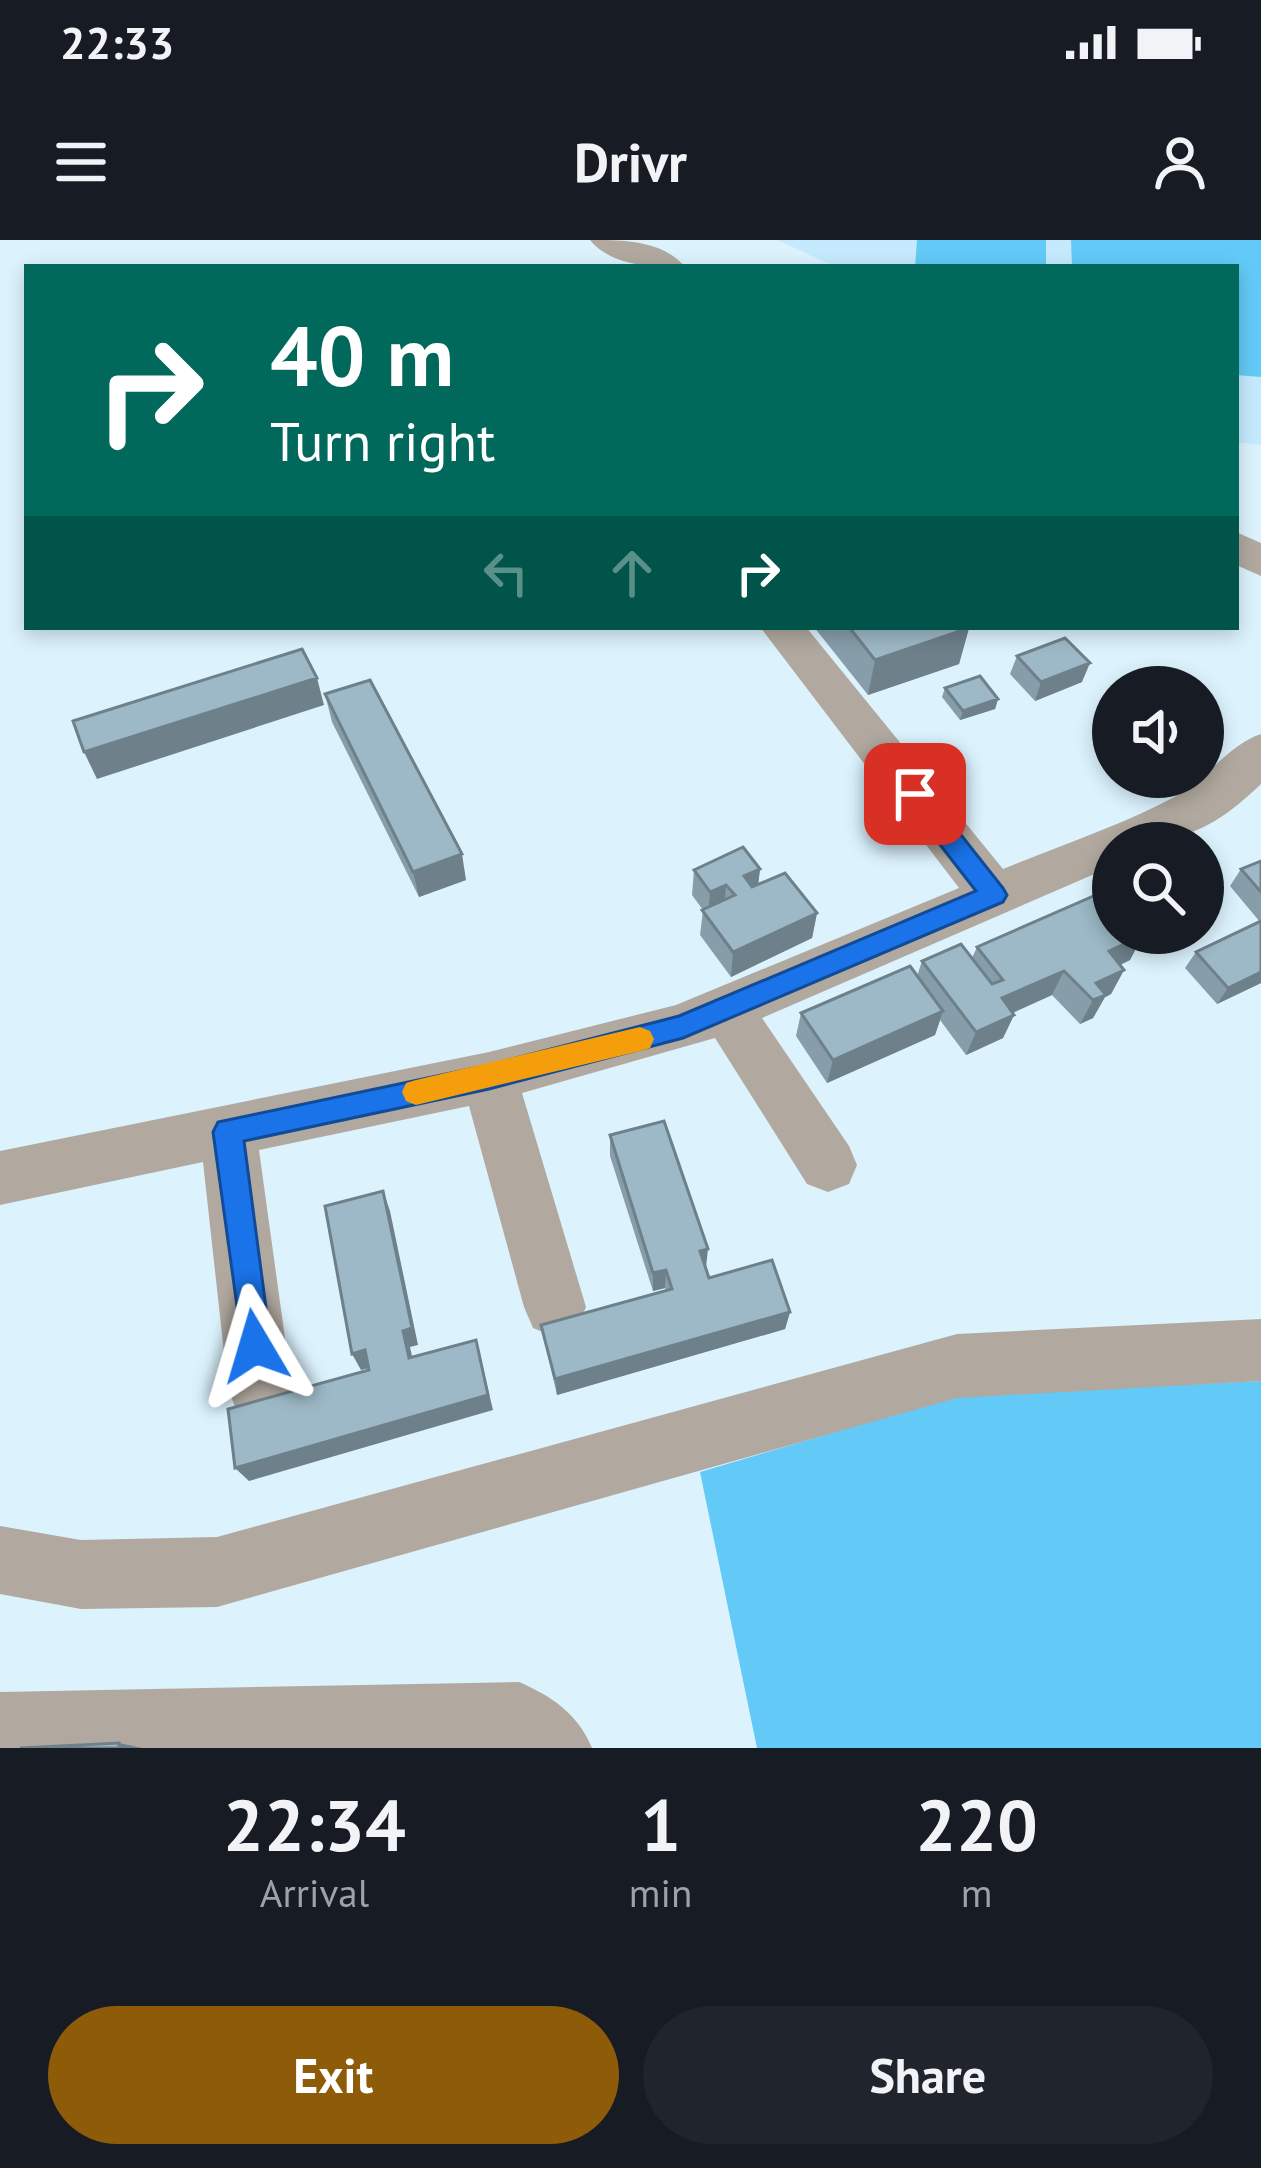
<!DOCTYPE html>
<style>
:root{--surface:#171b24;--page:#20242c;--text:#f1f3f6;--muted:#9ea1a6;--accent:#8e5c09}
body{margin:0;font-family:"PT Sans",sans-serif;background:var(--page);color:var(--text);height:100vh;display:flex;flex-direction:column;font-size:45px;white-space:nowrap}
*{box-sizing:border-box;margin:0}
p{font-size:39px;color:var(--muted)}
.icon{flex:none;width:66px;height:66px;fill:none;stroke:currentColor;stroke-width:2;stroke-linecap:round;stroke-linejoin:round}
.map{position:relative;height:1508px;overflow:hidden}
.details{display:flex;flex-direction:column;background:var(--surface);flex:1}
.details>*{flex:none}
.guide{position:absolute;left:24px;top:24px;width:1215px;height:366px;border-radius:0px;box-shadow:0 6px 18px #0003;background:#00695c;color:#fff;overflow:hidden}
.buttons{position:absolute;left:1092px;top:426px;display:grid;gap:24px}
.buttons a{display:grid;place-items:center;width:132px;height:132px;border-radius:50%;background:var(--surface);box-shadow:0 6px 18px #0003;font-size:60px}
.pin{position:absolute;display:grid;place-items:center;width:102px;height:102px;color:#fff;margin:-51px;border-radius:24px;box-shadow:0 6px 18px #0006}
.me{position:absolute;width:132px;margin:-66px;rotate:353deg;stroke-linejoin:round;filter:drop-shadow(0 0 9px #0008)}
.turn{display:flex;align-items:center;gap:42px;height:252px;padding:0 48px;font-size:54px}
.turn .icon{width:156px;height:156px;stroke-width:2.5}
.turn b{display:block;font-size:84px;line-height:102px}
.lanes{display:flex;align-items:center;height:114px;padding:0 48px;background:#0003;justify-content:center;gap:60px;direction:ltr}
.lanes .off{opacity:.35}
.eta{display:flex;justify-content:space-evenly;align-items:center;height:204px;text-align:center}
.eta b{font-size:72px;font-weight:800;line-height:84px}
.button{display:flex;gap:24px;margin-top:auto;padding:24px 48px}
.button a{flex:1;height:138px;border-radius:72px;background:var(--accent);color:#fff;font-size:48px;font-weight:800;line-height:138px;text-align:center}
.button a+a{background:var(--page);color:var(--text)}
.status{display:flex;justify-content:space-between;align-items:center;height:84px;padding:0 60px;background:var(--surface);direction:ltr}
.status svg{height:33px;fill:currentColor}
header{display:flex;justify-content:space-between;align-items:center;height:156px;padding:0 48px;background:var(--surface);font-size:54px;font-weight:800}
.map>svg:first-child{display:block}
.built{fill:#c6eafd}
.green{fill:#63caf7}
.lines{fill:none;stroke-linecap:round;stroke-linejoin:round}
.minor{fill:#b1a9a0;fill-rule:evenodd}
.wall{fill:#879eaa}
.shaded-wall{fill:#6e818b}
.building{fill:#9db8c6;stroke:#6e818b;stroke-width:3}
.route{fill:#1a73e8;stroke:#114b97;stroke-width:3}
.slow{fill:#f59e0b}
</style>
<div class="status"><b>22:33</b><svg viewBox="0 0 49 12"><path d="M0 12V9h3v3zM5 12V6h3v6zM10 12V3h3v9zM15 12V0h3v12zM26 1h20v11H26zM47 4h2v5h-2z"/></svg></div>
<header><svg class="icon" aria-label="menu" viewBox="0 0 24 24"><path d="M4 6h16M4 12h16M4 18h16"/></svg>Drivr<svg class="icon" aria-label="person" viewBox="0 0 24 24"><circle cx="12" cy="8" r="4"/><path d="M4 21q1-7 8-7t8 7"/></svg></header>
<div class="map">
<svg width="1261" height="1508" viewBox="0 0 1261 1508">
<rect width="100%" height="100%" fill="#dcf3fe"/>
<path class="built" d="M777,0H1261V205L1236,202V27H836Z"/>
<path class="green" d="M917,0H1046V27H915Z
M1071,0H1261V137L1236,135V27H1072Z
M1261,1141V1508H757L700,1232L959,1155Z"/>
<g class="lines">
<path class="minor" d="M590,0C622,0 663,0 685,27C653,27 612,27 590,0Z
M1236,292L1261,303V336L1236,325Z
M760,387H806L1003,629C1061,605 1123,585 1178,555C1207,538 1230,504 1261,494V544C1211,592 1180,603 1113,603V626L762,778L849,906L857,925L849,944L828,952L807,944L715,798L522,853L586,1067L577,1088L555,1097L533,1088L524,1067L469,866L259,910L292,1149L283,1172L260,1181L237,1172L228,1149L203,922L0,965V911L489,812L676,765L959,648Z
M1261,1079V1141L957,1158L217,1367L81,1369L0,1354V1286L81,1300L217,1297L957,1094Z
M519,1442C553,1457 578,1474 592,1508H0V1452Z"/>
</g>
<path class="wall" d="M814,387H968L969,388L959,424L868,455Z
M1017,416L1082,442L1035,461L1010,434Z
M945,448L998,459L995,469L960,480L942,457Z
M325,454L466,640L419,657L332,482Z
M1261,621V743L1217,764L1185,728L1196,712L1260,682L1230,646L1241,629Z
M760,629L758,644L817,673L812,698L731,737L700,695L703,670L692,655L694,630Z
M1143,695L1130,720L1120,725L1124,730L1111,754L1105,757L1093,778L1080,784L1052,755L1013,773L1014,775L1003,798L966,815L940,780L935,795L827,843L796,796L801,773L917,736L922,721L972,718L977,707Z
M610,895L706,1028L709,1038L790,1072L785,1089L557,1155L541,1085L666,1050L665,1048L653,1051L610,916Z"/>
<path class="shaded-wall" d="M969,388L959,424L868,455L875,420Z
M1090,423L1082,442L1035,461L1041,442Z
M317,438L324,465L97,539L84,512Z
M998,459L995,469L960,480L963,471Z
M462,614L466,640L419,657L413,632Z
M760,629L757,655L744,636Z
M726,645L724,670L708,677L710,652Z
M817,673L812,698L731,737L733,712Z
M1143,695L1130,720L1096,736L1109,711Z
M1124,730L1111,754L1105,757L1093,778L1080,784L1093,760L1096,743Z
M1064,731L1052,755L991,782L1002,758Z
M1261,732V743L1217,764L1228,748Z
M943,771L935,795L827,843L833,820Z
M1014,775L1003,798L966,815L976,792Z
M383,951L390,971L418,1105L410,1107L416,1134L409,1118L403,1091Z
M708,1009L706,1027L700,1011Z
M666,1030L665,1048L653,1051V1033Z
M790,1072L785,1089L557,1155L555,1139Z
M476,1100L493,1170L249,1241L235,1228Z
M365,1110L374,1127L361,1130L352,1114Z
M119,1503L142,1508H119Z"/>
<path class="building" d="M849,387H968L969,388L875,420Z
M1065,398L1090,423L1041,442L1017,416Z
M302,409L317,438L84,512L73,481Z
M980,436L998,459L963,471L945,448Z
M370,440L462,614L413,632L325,454Z
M743,607L760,629L744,636L752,647L785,633L817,673L733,712L702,670L735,655L726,645L710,652L694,630Z
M1261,621V652L1241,629Z
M1105,651L1113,661V693H1141L1143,695L1109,711L1124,730L1096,743L1106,755L1093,760L1064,731L1002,758L1014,775L976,792L922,721L961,704L992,744L1003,740L977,707Z
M1261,681V732L1228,748L1196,712Z
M910,726L943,771L833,820L801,773Z
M664,881L708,1009L700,1011L709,1038L772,1020L790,1072L555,1139L541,1085L672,1049L666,1030L653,1033L610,895Z
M383,951L412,1088L403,1091L409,1118L476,1100L488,1155L235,1228L228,1169L369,1130L365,1110L352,1114L325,966Z
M119,1503V1508H20Z"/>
<path class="route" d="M915,545L924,548L1003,648L1007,655L1003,662L683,798L489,849L244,901L271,1106L266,1117L255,1122L244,1117L213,892L218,882L489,825L679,776L976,651L906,561L903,554L906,548Z"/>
<path class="slow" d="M640,787L650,791L654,799L650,808L640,811L416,865L406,861L402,852L406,843L416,840Z"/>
</svg>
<div class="buttons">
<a><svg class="icon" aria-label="sound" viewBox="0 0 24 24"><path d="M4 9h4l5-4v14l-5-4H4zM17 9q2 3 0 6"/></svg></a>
<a><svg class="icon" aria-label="search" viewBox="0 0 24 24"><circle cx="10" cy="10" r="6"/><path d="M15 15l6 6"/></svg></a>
</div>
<div class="pin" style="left:915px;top:554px;background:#d93025"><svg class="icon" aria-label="arrive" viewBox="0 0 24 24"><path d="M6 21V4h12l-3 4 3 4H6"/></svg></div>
<svg class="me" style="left:255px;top:1106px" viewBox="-20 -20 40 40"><path d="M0-17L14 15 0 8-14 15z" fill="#1a73e8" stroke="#fff" stroke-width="4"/></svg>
<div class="guide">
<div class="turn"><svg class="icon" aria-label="right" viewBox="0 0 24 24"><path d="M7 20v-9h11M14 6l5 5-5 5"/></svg><div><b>40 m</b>Turn right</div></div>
<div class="lanes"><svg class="icon off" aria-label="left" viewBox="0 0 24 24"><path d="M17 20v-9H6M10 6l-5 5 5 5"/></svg><svg class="icon off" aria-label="ahead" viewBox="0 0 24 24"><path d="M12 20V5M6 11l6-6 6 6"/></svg><svg class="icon" aria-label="right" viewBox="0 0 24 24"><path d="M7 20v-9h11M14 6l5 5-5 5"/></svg></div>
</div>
</div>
<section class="details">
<div class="eta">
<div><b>22:34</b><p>Arrival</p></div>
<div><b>1</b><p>min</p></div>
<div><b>220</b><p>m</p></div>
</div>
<div class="button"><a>Exit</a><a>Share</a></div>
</section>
